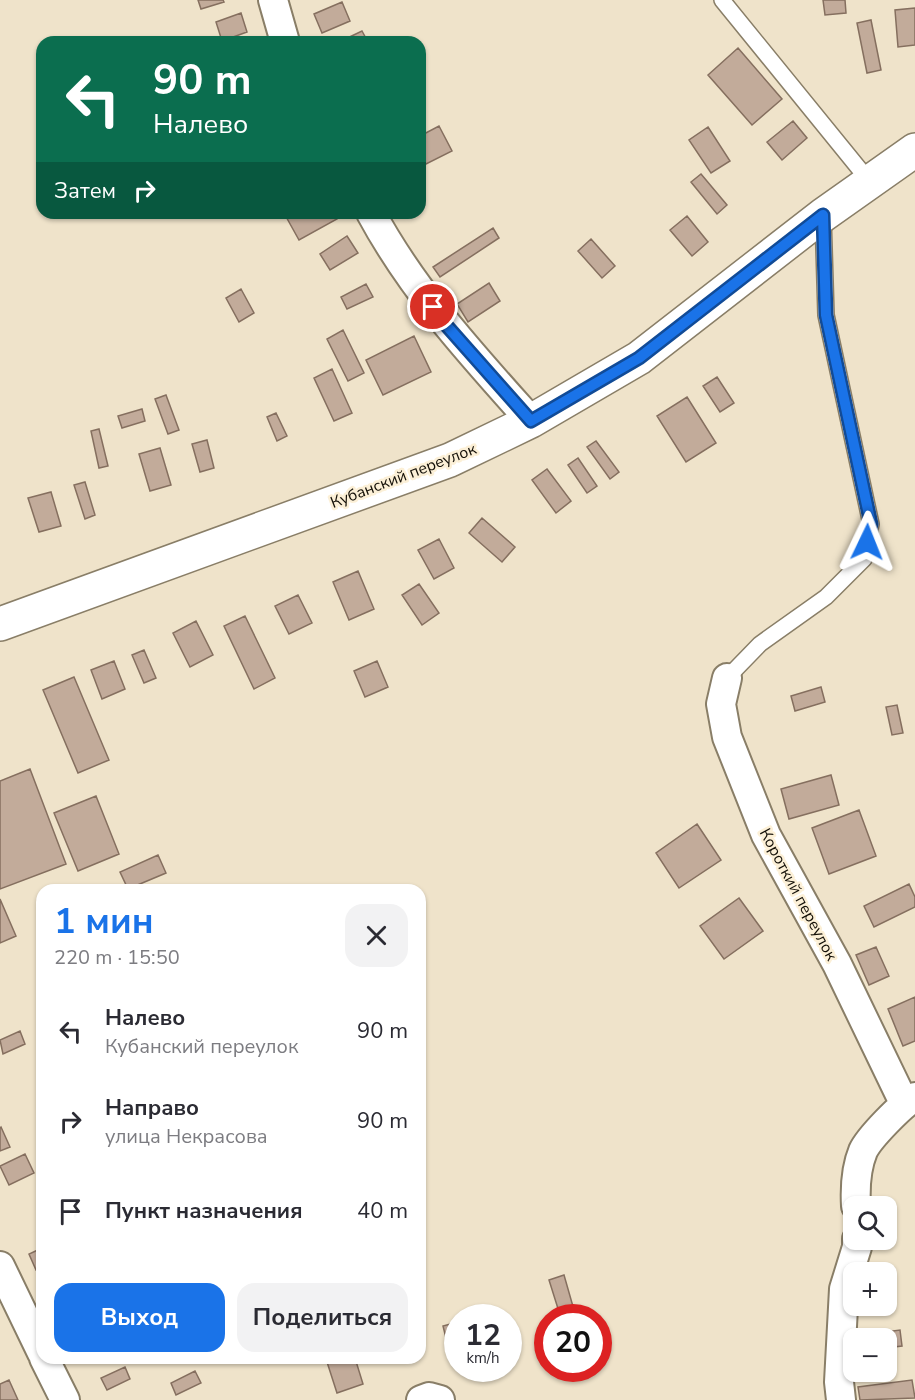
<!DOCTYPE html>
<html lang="ru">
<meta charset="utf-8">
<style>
:root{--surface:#fff;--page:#f2f2f3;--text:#2b2b33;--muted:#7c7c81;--accent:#1a73e8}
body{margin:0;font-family:"Nunito Sans",sans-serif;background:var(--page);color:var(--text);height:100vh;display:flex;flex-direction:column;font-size:22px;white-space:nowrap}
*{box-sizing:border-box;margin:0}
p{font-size:20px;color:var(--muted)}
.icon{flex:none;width:33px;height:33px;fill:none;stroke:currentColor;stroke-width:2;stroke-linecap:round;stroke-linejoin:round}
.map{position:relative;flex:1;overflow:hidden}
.sheet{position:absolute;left:36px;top:884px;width:390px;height:480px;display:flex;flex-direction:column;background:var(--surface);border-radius:18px;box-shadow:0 2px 4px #0004}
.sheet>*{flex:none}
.top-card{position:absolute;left:36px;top:36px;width:390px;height:183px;border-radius:18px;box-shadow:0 2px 4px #0004;background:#0b6e4f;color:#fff;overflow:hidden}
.buttons{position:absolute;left:843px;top:1196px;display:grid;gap:12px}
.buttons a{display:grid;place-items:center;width:54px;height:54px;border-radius:12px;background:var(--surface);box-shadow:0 2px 4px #0004;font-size:30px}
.speed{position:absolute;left:444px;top:1304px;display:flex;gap:12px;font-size:30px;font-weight:700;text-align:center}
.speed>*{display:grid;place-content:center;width:78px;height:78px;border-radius:50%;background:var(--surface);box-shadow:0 2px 4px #0004;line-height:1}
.speed small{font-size:15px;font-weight:400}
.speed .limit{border:9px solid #d22;background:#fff;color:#111}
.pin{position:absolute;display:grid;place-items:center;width:51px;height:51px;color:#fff;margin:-26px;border:3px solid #fff;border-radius:50%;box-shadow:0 2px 6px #0007}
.me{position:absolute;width:66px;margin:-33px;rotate:2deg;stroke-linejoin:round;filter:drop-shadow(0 0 4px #0008)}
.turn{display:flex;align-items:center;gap:21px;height:126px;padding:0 18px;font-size:27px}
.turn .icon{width:78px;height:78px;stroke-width:2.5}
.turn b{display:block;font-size:42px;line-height:51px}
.then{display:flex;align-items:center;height:57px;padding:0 18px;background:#0003;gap:12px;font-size:22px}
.round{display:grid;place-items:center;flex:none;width:63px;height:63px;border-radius:18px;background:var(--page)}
.overview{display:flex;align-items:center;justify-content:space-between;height:102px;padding:0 18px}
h1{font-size:36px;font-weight:700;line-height:45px;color:var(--accent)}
.button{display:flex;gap:12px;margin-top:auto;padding:12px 18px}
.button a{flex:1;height:69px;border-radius:18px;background:var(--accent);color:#fff;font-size:24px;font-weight:700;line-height:69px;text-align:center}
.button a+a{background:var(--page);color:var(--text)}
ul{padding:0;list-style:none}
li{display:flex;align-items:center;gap:18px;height:90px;padding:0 18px}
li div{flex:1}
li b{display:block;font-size:22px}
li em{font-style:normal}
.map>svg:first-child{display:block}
.building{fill:#c2ab9a;stroke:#856f5f;stroke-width:1.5}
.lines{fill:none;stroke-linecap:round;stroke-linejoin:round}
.lane-casing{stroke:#897e67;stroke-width:18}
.street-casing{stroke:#897e67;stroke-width:32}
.secondary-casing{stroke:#897e67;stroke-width:36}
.lane{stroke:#fff;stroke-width:15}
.street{stroke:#fff;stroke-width:28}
.secondary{stroke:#fff;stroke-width:33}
.route-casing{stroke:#114b97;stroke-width:15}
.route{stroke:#1a73e8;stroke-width:10}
.labels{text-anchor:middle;stroke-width:5;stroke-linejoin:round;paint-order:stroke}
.street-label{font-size:16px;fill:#130f07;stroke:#fcf0d7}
</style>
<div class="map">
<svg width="915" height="1400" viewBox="0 0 915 1400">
<rect width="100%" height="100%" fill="#efe3ca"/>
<path class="building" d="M198,0H223L224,2L201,9Z
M823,0H845L846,13L825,15Z
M342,2L350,21L322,33L314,14Z
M915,8V45L898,47L895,10Z
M241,13L247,32L222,41L216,22Z
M871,20L881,70L867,73L857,23Z
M362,31L368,42H339Z
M738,48L782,99L752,125L708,75Z
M793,121L807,138L782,160L767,142Z
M439,126L452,151L420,167V136Z
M708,127L730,161L711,173L689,140Z
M701,174L727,205L717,214L691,182Z
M284,213H334L337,219L299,240Z
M687,216L708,242L692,256L670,230Z
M493,228L499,238L440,277L433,267Z
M347,236L358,253L330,270L320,254Z
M591,239L615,266L602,278L578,251Z
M489,283L500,301L468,322L457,304Z
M366,284L373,297L347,309L341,297Z
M241,289L254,313L239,322L226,298Z
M343,330L364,373L348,381L327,339Z
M414,336L431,372L383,395L366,360Z
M332,369L352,413L334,421L314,378Z
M717,377L734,403L720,412L703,386Z
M166,395L179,430L168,434L155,399Z
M687,397L716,443L686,462L657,416Z
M142,409L145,421L122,428L118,416Z
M276,413L287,436L277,441L267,417Z
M99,429L108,466L99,468L91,431Z
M207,440L214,468L200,472L192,444Z
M596,441L619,472L610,479L587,447Z
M160,448L171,485L150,491L139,454Z
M578,458L597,486L587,493L568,465Z
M547,469L571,501L556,513L532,480Z
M85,482L95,515L85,519L74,485Z
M51,492L61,526L39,532L28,498Z
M482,518L515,547L502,562L469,533Z
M439,539L454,568L434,579L418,550Z
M358,571L374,609L349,620L333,582Z
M419,584L439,613L422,625L402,595Z
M298,595L312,623L289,634L275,606Z
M245,616L275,678L254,689L224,626Z
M196,621L213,655L190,667L173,633Z
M144,650L156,678L144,683L132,655Z
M114,661L125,689L102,699L91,670Z
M377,661L388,687L365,697L354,671Z
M74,677L109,760L78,773L43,690Z
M821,687L825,702L795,711L791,696Z
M897,705L903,733L892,735L886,707Z
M30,769L66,864L0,889V781Z
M831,775L839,805L789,819L781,789Z
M96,796L119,854L78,871L54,813Z
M859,810L876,856L829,874L812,828Z
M697,824L721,860L679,888L656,853Z
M158,855L166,873L128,889L120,872Z
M909,884L915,897V907L874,927L864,906Z
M739,898L763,931L724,959L700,926Z
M0,899L16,936L0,943Z
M876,947L889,976L869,985L856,955Z
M915,997V1041L903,1046L888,1009Z
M20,1031L25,1044L3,1054L0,1040Z
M1,1127L10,1147L0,1151V1128Z
M25,1154L34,1173L9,1185L0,1166Z
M42,1248V1267L36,1270L29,1254Z
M564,1275L574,1310L560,1315L549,1280Z
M458,1322V1339L447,1342L443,1326Z
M900,1330L902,1346L886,1348V1338H872L871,1334Z
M343,1358H355L363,1384L337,1393L327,1362Z
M125,1367L130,1379L107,1390L101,1378Z
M195,1371L201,1383L176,1395L171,1383Z
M9,1380L18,1400H0V1384Z
M912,1380L915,1398L860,1400L858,1387Z"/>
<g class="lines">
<defs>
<path id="lane" d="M722,0L870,182
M727,678L760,644L826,597L864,559L871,524L826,315L823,215"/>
<path id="street" d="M273,0L285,42
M371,213C413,291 472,355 531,421
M727,678L721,704L727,737L766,835L837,964L904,1103
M856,1206C855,1188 856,1168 863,1151C869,1138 902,1104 915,1097
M0,1266L42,1353
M44,1358L65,1400
M421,1400L429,1397L440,1400
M841,1400L839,1382L844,1289L857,1247V1239"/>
<path id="secondary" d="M0,624L450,460L531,421L639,358L823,215L915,150"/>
</defs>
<use href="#lane" class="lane-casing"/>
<use href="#street" class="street-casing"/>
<use href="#secondary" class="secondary-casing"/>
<use href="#lane" class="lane"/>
<use href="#street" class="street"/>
<use href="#secondary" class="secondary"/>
</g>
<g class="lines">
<defs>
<path id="route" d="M433,307L446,325L531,421L639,358L823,215L826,315L871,524L867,542"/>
</defs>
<use href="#route" class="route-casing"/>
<use href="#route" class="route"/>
</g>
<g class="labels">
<g class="street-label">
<text transform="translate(403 475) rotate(-21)" y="6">Кубанский переулок</text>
<text transform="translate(799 894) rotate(62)" y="6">Короткий переулок</text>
</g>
</g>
</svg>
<div class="buttons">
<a><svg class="icon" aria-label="search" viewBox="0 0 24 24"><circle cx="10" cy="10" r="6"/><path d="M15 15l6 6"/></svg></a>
<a>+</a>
<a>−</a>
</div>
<div class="speed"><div>12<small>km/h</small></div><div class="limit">20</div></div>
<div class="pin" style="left:433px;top:307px;background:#d93025"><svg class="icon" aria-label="arrive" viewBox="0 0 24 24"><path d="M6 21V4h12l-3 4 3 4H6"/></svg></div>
<svg class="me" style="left:867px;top:542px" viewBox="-20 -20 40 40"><path d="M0-17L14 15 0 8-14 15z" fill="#1a73e8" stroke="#fff" stroke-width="4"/></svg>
<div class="top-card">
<div class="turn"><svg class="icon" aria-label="left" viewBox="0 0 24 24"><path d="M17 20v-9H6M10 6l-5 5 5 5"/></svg><div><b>90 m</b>Налево</div></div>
<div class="then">Затем<svg class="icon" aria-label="right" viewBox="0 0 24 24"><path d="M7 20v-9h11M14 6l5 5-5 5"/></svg></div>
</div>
<section class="sheet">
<div class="overview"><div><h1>1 мин</h1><p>220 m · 15:50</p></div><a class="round"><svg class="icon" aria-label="close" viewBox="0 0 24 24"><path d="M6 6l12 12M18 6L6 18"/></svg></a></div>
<ul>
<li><svg class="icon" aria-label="left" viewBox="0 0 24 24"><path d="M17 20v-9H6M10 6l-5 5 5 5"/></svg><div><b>Налево</b><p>Кубанский переулок</p></div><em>90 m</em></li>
<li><svg class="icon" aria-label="right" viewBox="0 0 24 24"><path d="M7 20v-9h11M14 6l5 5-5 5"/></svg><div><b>Направо</b><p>улица Некрасова</p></div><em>90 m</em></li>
<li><svg class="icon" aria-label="arrive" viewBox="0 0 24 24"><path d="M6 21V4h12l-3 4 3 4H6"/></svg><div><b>Пункт назначения</b></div><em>40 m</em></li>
</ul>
<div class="button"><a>Выход</a><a>Поделиться</a></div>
</section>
</div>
